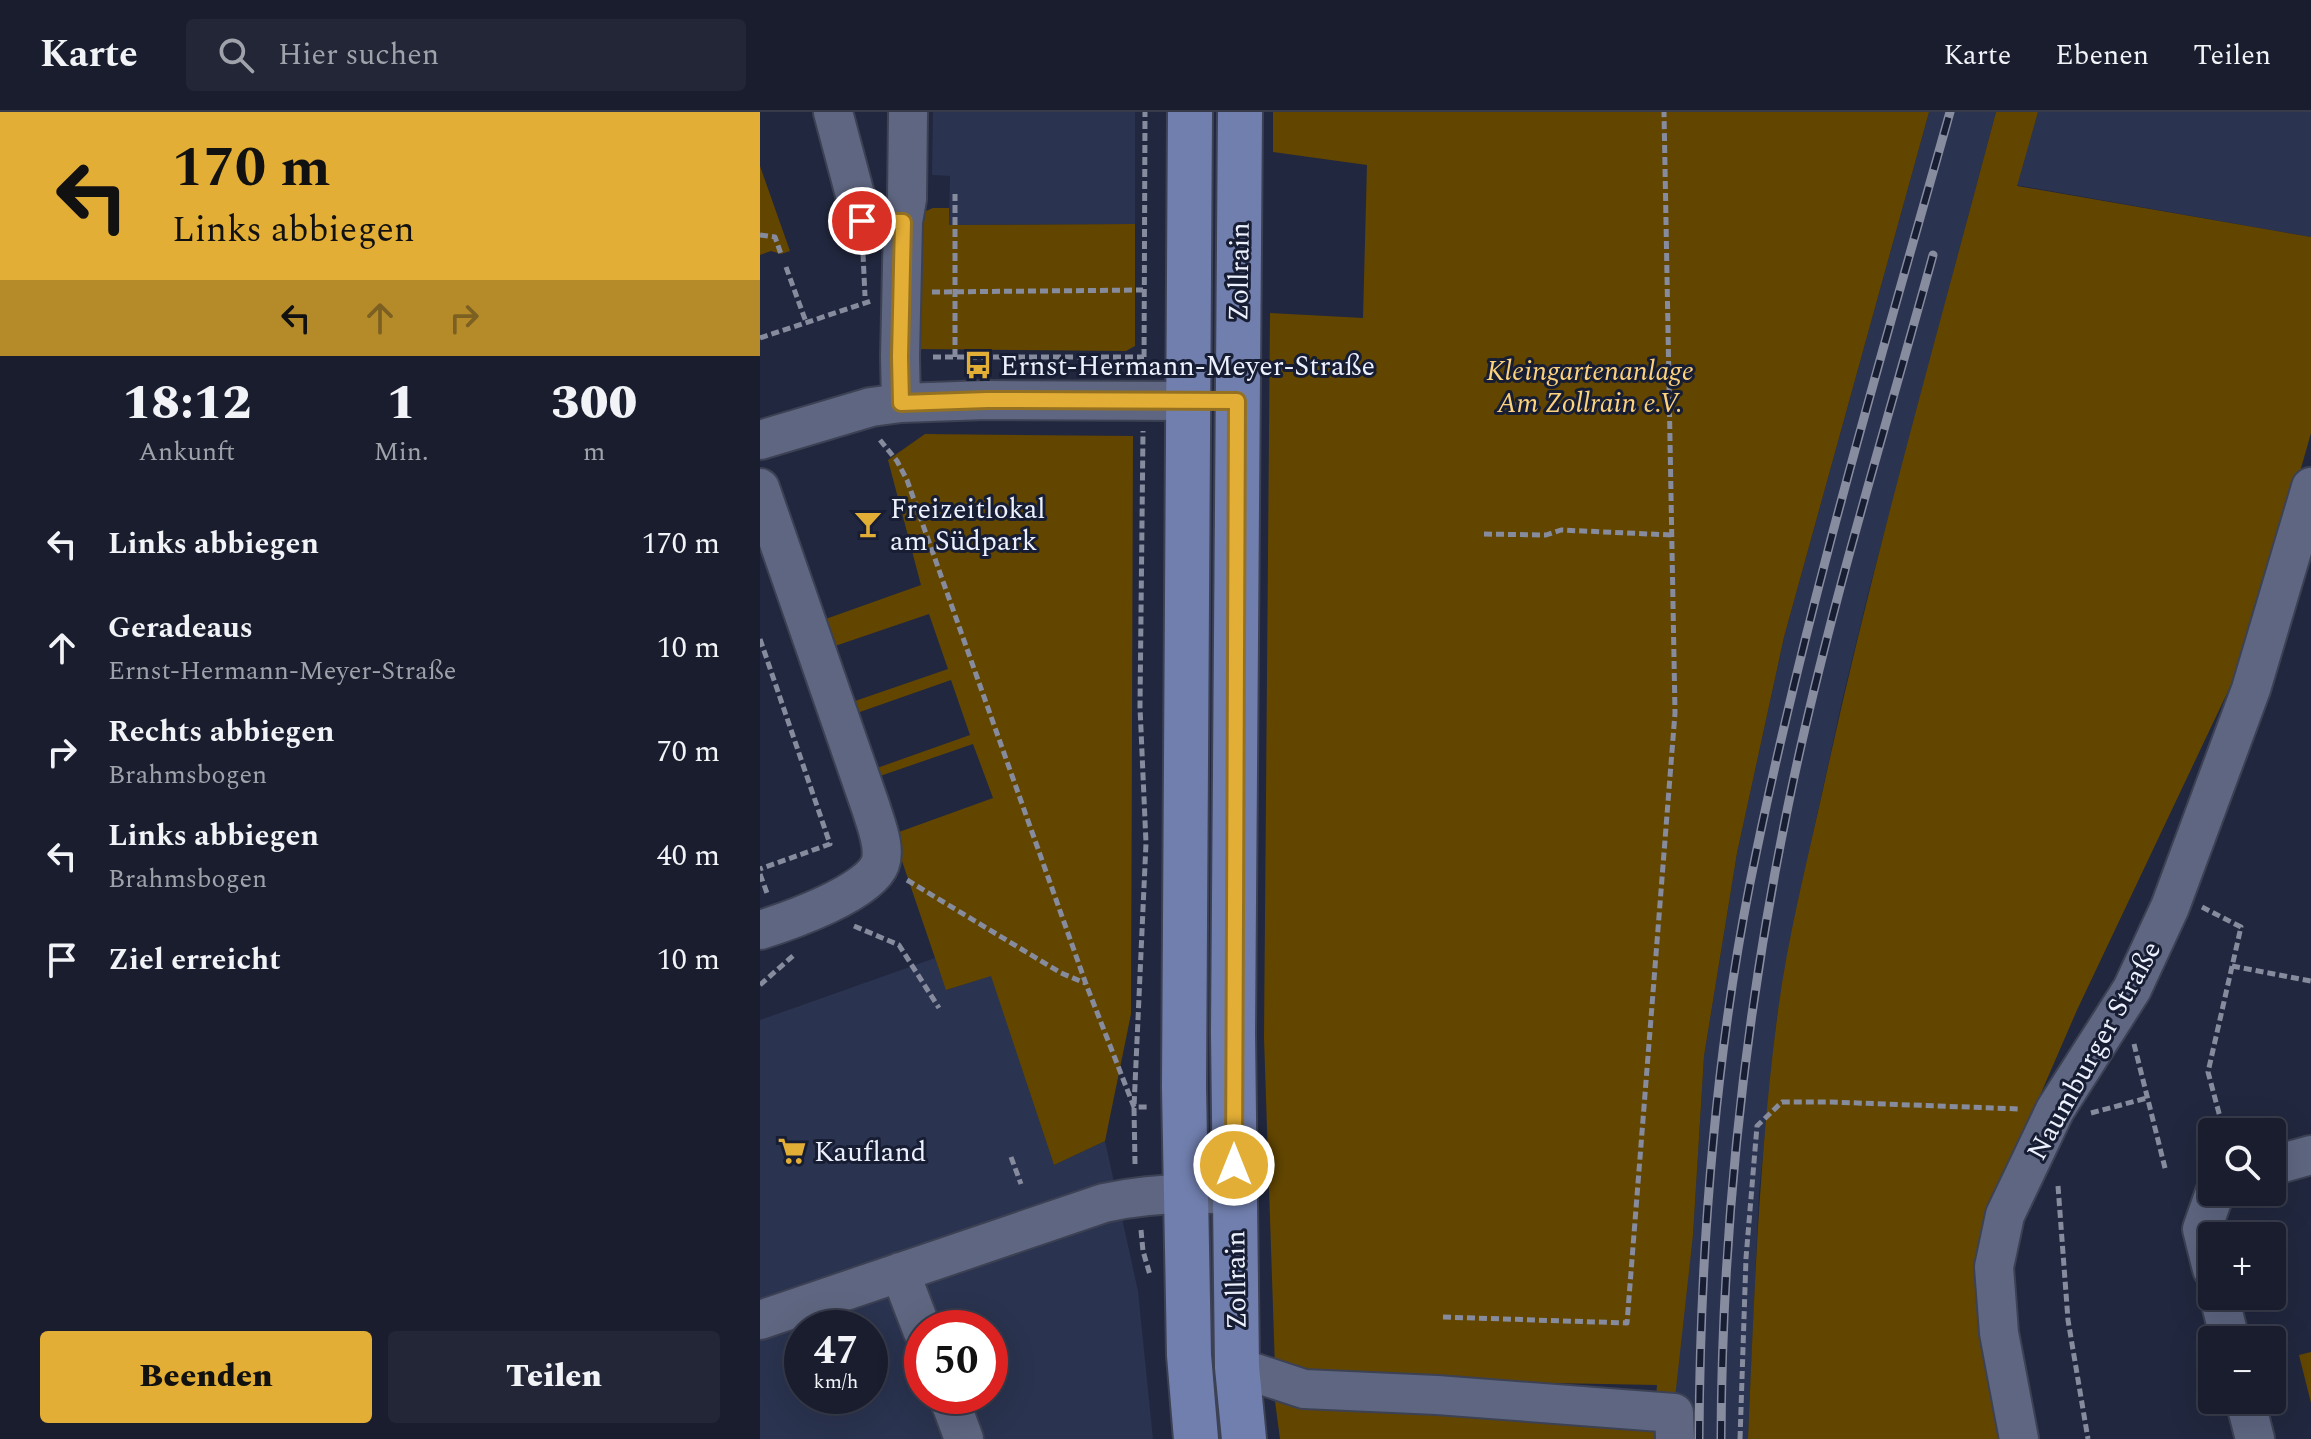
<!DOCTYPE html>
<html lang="de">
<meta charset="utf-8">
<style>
:root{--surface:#191d2e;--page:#222636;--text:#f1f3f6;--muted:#9fa2aa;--line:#373b4a;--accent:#e3ae35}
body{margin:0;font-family:Spectral,serif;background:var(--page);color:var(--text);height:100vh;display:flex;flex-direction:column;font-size:30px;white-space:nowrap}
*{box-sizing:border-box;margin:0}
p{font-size:26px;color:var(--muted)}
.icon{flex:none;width:44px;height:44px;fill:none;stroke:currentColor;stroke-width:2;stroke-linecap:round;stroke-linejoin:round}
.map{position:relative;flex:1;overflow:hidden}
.drawer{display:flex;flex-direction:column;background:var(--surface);width:760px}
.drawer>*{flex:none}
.hud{background:#e3ae35;color:#111;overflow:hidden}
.buttons{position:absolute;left:1438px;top:1006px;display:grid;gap:16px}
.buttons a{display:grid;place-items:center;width:88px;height:88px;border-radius:8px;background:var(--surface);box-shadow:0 8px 32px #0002,0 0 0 2px var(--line);font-size:40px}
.speed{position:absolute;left:24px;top:1198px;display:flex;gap:16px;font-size:40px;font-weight:700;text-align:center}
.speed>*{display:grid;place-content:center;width:104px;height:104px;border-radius:50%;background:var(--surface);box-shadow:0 8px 32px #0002,0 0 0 2px var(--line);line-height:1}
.speed small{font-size:20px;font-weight:400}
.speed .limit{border:12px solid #d22;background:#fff;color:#111}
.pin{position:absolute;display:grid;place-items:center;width:68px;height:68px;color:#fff;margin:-34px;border:4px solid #fff;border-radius:50%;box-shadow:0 2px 8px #0007}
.me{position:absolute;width:88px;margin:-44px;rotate:0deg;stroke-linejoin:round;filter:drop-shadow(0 0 6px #0008)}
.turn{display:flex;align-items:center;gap:28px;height:168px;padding:0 40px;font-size:36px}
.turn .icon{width:104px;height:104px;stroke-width:2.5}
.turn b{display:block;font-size:56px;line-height:68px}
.lanes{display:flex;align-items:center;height:76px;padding:0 40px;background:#0003;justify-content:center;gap:40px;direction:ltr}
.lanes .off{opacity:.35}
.eta{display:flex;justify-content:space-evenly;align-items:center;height:136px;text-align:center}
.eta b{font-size:48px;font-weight:800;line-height:56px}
.action{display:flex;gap:16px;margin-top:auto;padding:16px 40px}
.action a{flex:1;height:92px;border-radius:8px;background:var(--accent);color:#111;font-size:32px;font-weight:800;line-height:92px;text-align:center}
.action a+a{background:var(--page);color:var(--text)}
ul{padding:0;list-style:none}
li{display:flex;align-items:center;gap:24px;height:104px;padding:0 40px}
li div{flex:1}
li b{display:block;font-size:30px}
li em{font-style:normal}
header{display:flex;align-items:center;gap:48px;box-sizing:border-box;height:112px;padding:0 40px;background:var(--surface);border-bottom:2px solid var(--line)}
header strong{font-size:38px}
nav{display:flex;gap:44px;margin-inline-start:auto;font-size:28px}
.search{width:560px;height:72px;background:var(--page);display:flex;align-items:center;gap:20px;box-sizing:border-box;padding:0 28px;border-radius:8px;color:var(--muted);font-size:30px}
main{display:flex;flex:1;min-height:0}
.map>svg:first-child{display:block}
.built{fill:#2a334f;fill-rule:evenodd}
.green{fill:#624600;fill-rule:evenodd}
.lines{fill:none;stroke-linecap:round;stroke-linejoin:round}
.minor-casing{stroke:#3c4154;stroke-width:42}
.major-casing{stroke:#3c4154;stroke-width:48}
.path{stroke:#868b9d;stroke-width:5;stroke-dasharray:8 4;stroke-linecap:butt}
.minor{stroke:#5e6681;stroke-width:38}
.major{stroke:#717fae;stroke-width:44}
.rail-casing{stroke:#878c9e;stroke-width:9}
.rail{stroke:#171d33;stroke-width:6;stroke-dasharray:18;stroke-linecap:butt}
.route-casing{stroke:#947122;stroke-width:20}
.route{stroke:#e3ae35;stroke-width:14}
.labels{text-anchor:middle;stroke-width:6;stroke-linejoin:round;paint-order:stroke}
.street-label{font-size:28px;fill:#edf1fe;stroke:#171d33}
.poi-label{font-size:28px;fill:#edf1fe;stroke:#171d33;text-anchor:start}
.park-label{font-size:28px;font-style:italic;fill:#fdd27d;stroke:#171d33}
</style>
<header>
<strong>Karte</strong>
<div class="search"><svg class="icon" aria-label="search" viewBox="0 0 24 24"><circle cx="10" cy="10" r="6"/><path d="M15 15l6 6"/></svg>Hier suchen</div>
<nav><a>Karte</a><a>Ebenen</a><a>Teilen</a></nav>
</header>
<main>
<section class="drawer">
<div class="hud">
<div class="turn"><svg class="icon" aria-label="left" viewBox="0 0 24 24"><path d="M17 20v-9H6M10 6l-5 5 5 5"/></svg><div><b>170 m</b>Links abbiegen</div></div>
<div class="lanes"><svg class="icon" aria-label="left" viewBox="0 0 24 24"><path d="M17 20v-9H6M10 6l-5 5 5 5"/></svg><svg class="icon off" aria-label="ahead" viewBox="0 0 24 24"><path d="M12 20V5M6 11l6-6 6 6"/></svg><svg class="icon off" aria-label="right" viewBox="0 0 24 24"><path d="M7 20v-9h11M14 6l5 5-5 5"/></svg></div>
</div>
<div class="eta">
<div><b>18:12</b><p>Ankunft</p></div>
<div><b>1</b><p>Min.</p></div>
<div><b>300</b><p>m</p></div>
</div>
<ul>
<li><svg class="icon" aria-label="left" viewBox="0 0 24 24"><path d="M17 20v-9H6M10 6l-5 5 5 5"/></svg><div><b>Links abbiegen</b></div><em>170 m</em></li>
<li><svg class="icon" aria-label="ahead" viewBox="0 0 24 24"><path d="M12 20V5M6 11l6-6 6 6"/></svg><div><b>Geradeaus</b><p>Ernst-Hermann-Meyer-Straße</p></div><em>10 m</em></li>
<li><svg class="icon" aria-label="right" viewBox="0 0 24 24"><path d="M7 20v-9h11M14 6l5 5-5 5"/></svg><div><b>Rechts abbiegen</b><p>Brahmsbogen</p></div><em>70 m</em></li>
<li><svg class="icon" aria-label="left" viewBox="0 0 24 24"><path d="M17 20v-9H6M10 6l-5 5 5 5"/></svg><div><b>Links abbiegen</b><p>Brahmsbogen</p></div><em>40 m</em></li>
<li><svg class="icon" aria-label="arrive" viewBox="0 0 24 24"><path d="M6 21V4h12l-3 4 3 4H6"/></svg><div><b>Ziel erreicht</b></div><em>10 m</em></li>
</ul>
<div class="action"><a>Beenden</a><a>Teilen</a></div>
</section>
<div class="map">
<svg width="1551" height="1327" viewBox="0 0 1551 1327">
<rect width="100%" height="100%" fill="#21273e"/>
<path class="built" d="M173,0H375V112L189,113L190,64L172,63Z
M1169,0H1236L1108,482L1082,589L1035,804L1017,904L999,1081L988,1327H909L933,1123L944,944L977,741L1024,525Z
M1278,0H1551V125L1256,73Z
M175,846L187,878L231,863L294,1053L345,1029L378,1179L393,1327H0V908ZM42,1216H110V1284H42ZM162,1216H230V1284H162Z"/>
<path class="green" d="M513,0H1169L1024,525L977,741L944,944L933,1123L915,1286L896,1285L897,1273L574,1267L515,1256L504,926L510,201L603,206L607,53L513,40Z
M1236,0H1278L1257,74L1551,125V321L1502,494L1479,556L1317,898L1222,1117L1215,1173L1240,1327H988C994,1186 999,1046 1017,906C1027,828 1047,750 1064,673C1113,447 1177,224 1236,0Z
M0,54L30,139L21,142L11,139L0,143Z
M173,96H189V113L375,112V234L366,239L154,237L159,102Z
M165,322L373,324L371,902L345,1029L294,1053L231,864L186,878L60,509L161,473L128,348ZM169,502L188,557L95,589L75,534ZM191,568L210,623L117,656L97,601ZM213,632L233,686L139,720L120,664Z
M1551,1240V1291L1539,1243Z
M515,1289L906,1318L907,1327H520Z"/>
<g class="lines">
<defs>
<path id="minor" d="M73,0L102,109L143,110
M141,291L140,245L143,110L147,87L148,0
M0,328L111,295L141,291L227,288L429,289
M0,376L111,696C116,713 126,735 120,752C109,781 29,809 0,818
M1512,1054L1551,1043
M1452,1157L1442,1117L1454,1083L1459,1080
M140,1160L162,1218
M1459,1184L1470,1228
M0,1208L344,1091C388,1081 429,1080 474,1083
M477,1255L544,1277L677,1283L914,1301L915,1327
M188,1284L204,1327
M1485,1288L1495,1327
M1259,1327L1239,1221L1234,1155L1245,1103L1295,998L1372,877L1410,795L1491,577L1551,375"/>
<path id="major" d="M430,0L424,975L429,1243L436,1327
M480,0L473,921L477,1255L484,1327"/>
</defs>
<use href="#minor" class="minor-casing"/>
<use href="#major" class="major-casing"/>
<path class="path" d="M0,123L15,125L21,142
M103,142L105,184
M26,155L46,210
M172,180L383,178
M0,226L111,189
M173,245H384
M195,245V82
M384,257L385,0
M120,328L137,349L147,368L326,872L374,995H388
M724,422L786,423L801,418L912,423
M0,527L70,732L0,757
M0,762L7,781
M147,768L301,861L325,871
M1442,795L1481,815L1448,960L1464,1020
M94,814L139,833L179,896
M1472,854L1551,869
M0,873L35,842
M1374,932L1406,1060
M1331,1001L1387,986
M251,1045L261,1072
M375,1052L374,995L386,731L380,595L383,319
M1298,1074L1308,1208L1328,1327
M381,1118L383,1139L390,1163
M683,1205L867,1211L915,601L904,0
M980,1327L986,1146L997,1014L1022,990H1070L1261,997"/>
<use href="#minor" class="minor"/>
<use href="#major" class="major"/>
<defs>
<path id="rail" d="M939,1327C940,1141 954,954 990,771C1042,511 1118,256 1190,0
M961,1327C962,1114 985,903 1028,694C1066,508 1123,326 1173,143"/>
</defs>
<use href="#rail" class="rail-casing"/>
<use href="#rail" class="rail"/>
</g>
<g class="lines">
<defs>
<path id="route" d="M102,109L143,110L140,245L141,291L227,288L477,289L474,1053"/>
</defs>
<use href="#route" class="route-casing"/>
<use href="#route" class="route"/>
</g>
<defs>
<symbol id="bus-bare" viewBox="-9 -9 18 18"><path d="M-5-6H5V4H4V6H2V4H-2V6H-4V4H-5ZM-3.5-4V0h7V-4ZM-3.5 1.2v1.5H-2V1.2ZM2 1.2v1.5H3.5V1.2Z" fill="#e3ae35" stroke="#171d33" stroke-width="2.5" paint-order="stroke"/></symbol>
<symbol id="bar-bare" viewBox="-9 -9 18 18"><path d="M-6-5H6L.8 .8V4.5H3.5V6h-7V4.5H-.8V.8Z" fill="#e3ae35" stroke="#171d33" stroke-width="2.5" paint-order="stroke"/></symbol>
<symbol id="supermarket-bare" viewBox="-9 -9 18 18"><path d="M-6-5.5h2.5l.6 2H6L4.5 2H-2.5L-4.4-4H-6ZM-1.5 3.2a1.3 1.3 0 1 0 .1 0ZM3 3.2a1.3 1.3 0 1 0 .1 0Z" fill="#e3ae35" stroke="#171d33" stroke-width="2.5" paint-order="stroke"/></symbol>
</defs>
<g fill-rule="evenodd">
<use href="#bus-bare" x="198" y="233" width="40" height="40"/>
<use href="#bar-bare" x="88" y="392" width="40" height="40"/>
<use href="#supermarket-bare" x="12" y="1019" width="40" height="40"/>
</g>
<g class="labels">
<g class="street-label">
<text transform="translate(478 160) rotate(-89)" y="10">Zollrain</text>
<text transform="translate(1333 938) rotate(-61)" y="10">Naumburger Straße</text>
<text transform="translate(475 1168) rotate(-91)" y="10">Zollrain</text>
</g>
<g class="poi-label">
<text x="240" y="263">Ernst-Hermann-Meyer-Straße</text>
<text x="130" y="406">Freizeitlokal<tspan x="130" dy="32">am Südpark</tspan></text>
<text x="54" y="1049">Kaufland</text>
</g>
<g class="park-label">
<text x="830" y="268">Kleingartenanlage<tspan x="830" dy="32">Am Zollrain e.V.</tspan></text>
</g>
</g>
</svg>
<div class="buttons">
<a><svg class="icon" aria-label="search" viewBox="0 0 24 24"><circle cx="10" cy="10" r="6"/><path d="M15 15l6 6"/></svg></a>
<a>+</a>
<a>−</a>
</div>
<div class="speed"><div>47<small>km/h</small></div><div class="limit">50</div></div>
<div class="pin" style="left:102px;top:109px;background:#d93025"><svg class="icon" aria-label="arrive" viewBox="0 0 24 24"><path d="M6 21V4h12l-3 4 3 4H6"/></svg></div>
<svg class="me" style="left:474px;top:1053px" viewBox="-20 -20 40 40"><circle r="17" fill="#e3ae35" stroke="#fff" stroke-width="3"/><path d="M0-11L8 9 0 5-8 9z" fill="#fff"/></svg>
</div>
</main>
